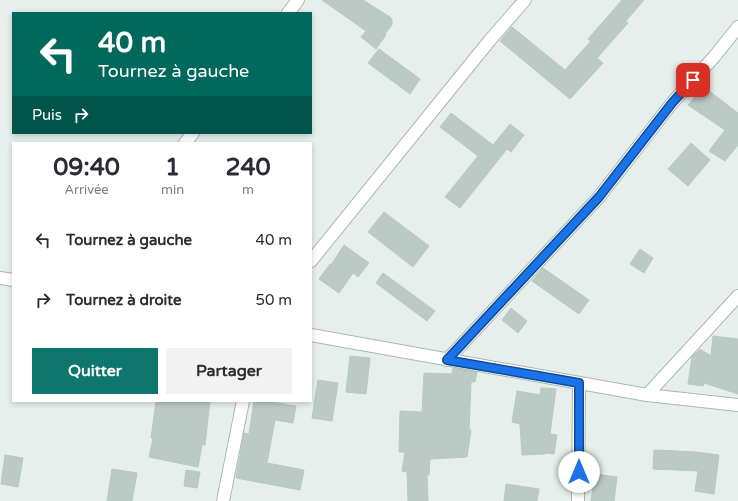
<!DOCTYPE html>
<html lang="fr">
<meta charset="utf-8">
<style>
:root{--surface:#fff;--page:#f2f2f3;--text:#2b2b33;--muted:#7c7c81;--accent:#0f766e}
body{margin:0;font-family:"Varela Round",sans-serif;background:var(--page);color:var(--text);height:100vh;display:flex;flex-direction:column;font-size:15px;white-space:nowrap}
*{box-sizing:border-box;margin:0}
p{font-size:13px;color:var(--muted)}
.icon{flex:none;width:22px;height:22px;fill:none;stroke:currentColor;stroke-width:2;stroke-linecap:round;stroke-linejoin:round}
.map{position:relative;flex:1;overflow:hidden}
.side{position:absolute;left:12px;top:142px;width:300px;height:260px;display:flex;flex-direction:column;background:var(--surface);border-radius:0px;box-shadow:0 2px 6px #0003}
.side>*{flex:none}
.top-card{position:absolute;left:12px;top:12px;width:300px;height:122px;border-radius:0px;box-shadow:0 2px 6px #0003;background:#00695c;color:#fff;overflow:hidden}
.pin{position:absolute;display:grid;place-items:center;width:34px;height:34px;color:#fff;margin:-17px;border-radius:8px;box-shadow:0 2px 6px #0006}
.me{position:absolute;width:44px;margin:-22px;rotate:0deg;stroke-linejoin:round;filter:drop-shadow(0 0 3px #0008)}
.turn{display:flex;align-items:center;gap:14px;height:84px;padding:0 20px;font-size:18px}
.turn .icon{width:52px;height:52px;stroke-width:2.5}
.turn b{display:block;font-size:28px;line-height:34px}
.then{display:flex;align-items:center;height:38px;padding:0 20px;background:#0003;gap:8px;font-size:15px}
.eta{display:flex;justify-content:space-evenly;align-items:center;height:68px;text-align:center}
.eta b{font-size:24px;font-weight:700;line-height:28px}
.primary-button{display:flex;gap:8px;margin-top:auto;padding:8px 20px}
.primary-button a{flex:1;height:46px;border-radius:0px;background:var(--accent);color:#fff;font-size:16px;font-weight:700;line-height:46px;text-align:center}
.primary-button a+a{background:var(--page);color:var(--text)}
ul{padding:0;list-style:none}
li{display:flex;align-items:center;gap:12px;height:60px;padding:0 20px}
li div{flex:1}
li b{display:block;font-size:15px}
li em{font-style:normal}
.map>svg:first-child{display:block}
.building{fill:#bbcac4;stroke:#b8c9c2}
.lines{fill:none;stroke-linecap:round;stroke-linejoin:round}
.street-casing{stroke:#a8b8b2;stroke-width:14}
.street{stroke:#fff;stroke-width:12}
.route-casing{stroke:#114b97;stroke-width:10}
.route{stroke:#1a73e8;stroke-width:7}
</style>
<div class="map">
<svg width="738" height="501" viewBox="0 0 738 501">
<rect width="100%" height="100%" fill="#e6efeb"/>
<path class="building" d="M322,0H363L390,17L392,19V25L385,34L386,35L376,49L361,37L366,31Z
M622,0H644L626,21L628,23L597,58L603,63L570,99L500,41L512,27L565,70L591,41L588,39Z
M379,49L420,79L410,94L368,63Z
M704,87L738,113V145L725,161L709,151L725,130L688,105Z
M451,113L493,145L510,124L524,135L511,152L507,149L460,208L445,197L478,156L440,127Z
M691,143L710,160L688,186L668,169Z
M384,212L429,246L413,267L368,232Z
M344,245L369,263L358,277L353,273L339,293L319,279L330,264L331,265Z
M640,249L653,258L644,273L630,264Z
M543,268L589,300L579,314L532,281Z
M383,273L435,311L427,321L376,283Z
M511,308L527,321L518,333L502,320Z
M713,336L738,339V394L704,383L703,386L688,384L692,357L700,349L711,356Z
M350,356L370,358L366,394L346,392Z
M453,368L477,372L475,382H471L469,430H471L467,457L430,459L429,475H427L428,501H408L407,472L402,471L405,452H399L400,411L422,412L424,373L452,374Z
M318,380L338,383L332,421L312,418Z
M541,388L556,389L550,434L557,435L554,454L545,453V454L522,455L520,424L512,422L517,391L540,395Z
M156,401H210L205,445H202L198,467L149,457L153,438H151Z
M254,401H266L296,406L293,423L275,420L267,463L304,470L300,490L236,478L244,433L249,434Z
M654,450L696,452L719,455L714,494L695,491L698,471L653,469Z
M5,455L23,458L18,487L1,484Z
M112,469L137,473L132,501H107Z
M186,470L200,472L197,488L184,486Z
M595,474L617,477L614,501H591Z
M506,484L539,489L537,501H504Z"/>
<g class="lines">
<defs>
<path id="street" d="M288,13L298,0
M185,143L193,133
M311,261L490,40L525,0
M0,278L13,280
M311,335L647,395L738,405
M447,360L599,197L672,103L714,57L738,27
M647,395L738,296
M223,501L243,401
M578,501L579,383"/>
</defs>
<use href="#street" class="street-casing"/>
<use href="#street" class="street"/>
</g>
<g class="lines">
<defs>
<path id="route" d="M579,472V383L447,360L599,197L672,103L693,80"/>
</defs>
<use href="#route" class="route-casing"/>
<use href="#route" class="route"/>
</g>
</svg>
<div class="pin" style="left:693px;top:80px;background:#d93025"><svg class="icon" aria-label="arrive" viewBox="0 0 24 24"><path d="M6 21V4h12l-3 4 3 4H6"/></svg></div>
<svg class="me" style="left:579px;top:472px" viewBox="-20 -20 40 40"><circle r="19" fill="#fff"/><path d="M0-13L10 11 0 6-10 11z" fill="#1a73e8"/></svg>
<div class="top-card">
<div class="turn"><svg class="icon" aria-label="left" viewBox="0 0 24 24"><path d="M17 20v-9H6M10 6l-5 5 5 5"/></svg><div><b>40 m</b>Tournez à gauche</div></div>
<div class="then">Puis<svg class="icon" aria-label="right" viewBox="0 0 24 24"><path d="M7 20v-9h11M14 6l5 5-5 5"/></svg></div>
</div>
<section class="side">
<div class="eta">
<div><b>09:40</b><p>Arrivée</p></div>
<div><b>1</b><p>min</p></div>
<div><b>240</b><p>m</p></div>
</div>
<ul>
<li><svg class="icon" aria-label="left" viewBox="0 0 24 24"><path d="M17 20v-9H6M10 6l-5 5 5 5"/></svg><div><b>Tournez à gauche</b></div><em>40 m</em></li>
<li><svg class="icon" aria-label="right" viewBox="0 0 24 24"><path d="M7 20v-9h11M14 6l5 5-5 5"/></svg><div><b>Tournez à droite</b></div><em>50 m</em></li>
</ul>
<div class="primary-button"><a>Quitter</a><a>Partager</a></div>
</section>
</div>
